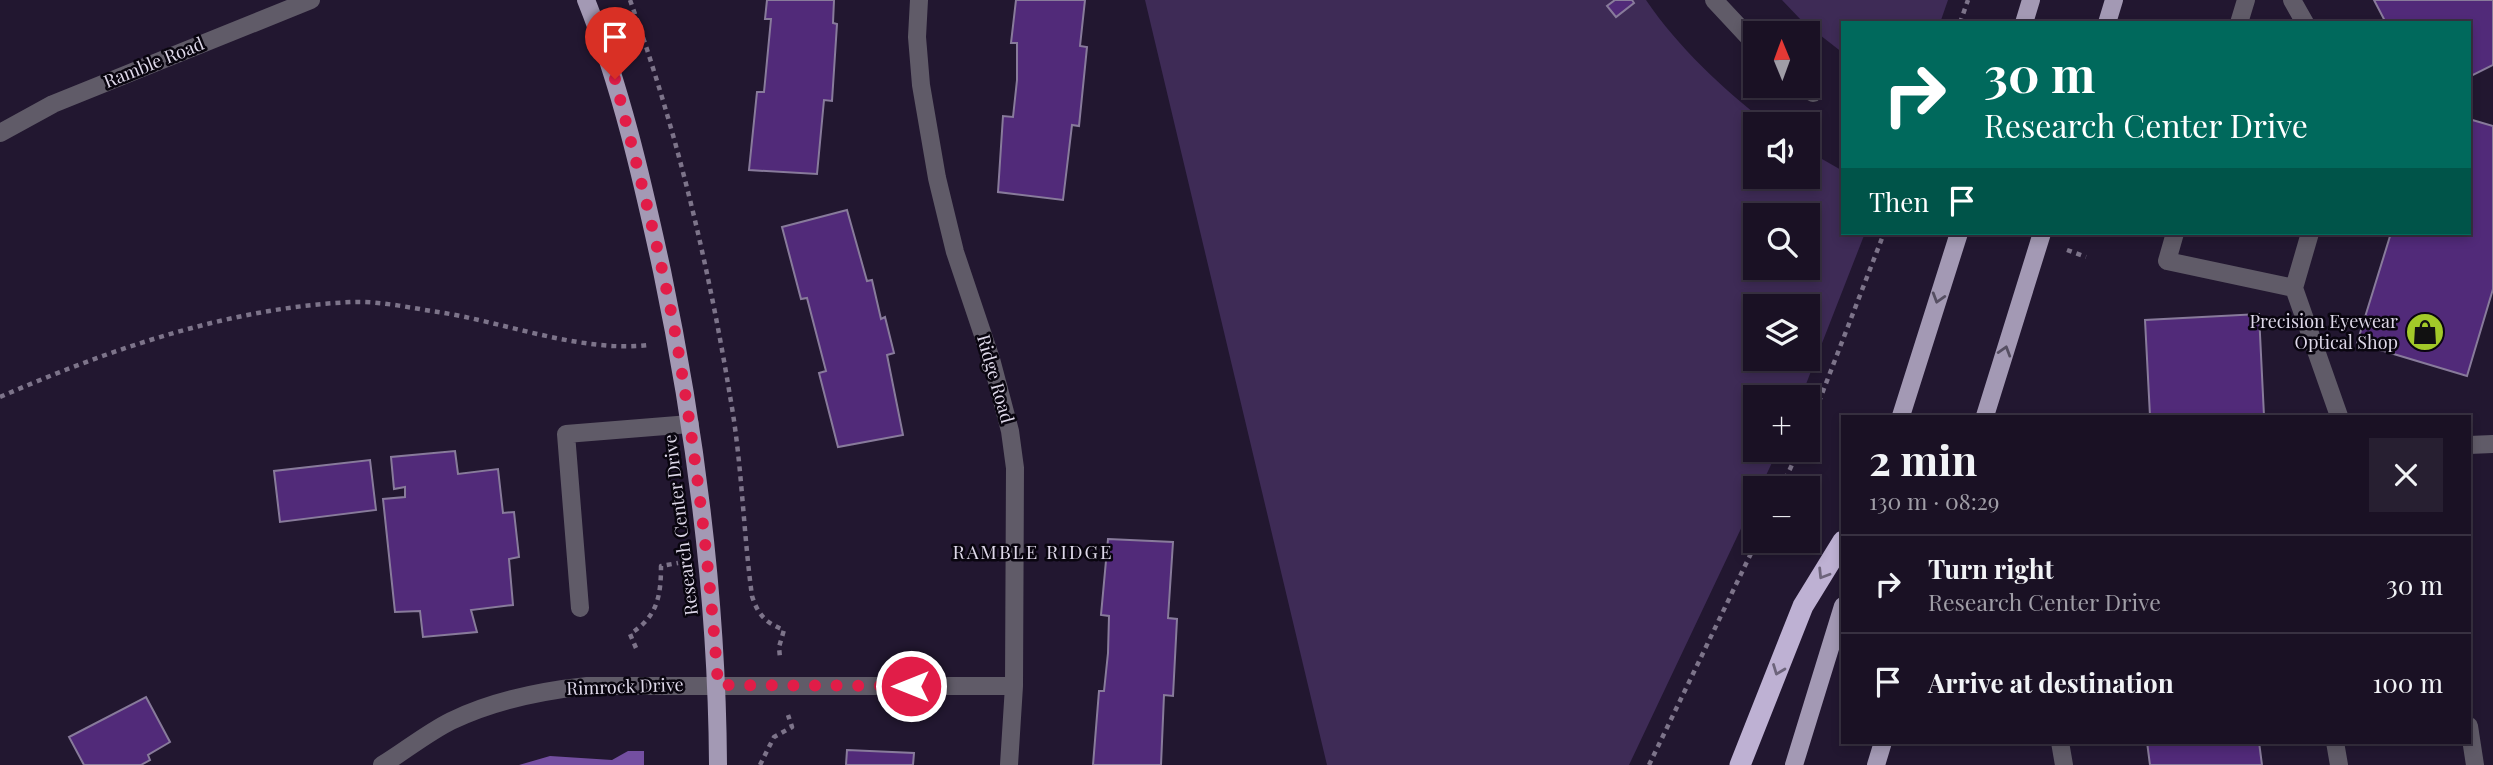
<!DOCTYPE html>
<meta charset="utf-8">
<style>
:root{--surface:#1a1124;--page:#271f31;--text:#f1f3f6;--muted:#9f9da6;--line:#383141}
body{margin:0;font-family:"Playfair Display",serif;background:var(--page);color:var(--text);height:100vh;display:flex;flex-direction:column;font-size:26px;white-space:nowrap}
*{box-sizing:border-box;margin:0}
p{font-size:23px;color:var(--muted)}
.icon{flex:none;width:38px;height:38px;fill:none;stroke:currentColor;stroke-width:2;stroke-linecap:round;stroke-linejoin:round}
.map{position:relative;flex:1;overflow:hidden}
.drawer{position:absolute;left:1841px;top:415px;width:630px;height:329px;display:flex;flex-direction:column;background:var(--surface);border-radius:0px;box-shadow:0 4px 10px #0003,0 0 0 2px var(--line)}
.drawer>*{flex:none}
.hud{position:absolute;left:1841px;top:21px;width:630px;height:214px;border-radius:0px;box-shadow:0 4px 10px #0003,0 0 0 2px var(--line);background:#00695c;color:#fff;overflow:hidden}
.needle{width:46px;rotate:359deg}
.fabs{position:absolute;left:1743px;top:21px;display:grid;gap:14px}
.fabs a{display:grid;place-items:center;width:77px;height:77px;border-radius:0px;background:var(--surface);box-shadow:0 4px 10px #0003,0 0 0 2px var(--line);font-size:35px}
.pin{position:absolute;display:grid;place-items:center;width:60px;height:60px;color:#fff;margin:-72px -30px;border-radius:50% 50% 50% 0;rotate:-45deg;box-shadow:0 0 7px #0007}
.pin .icon{rotate:45deg}
.me{position:absolute;width:77px;margin:-38px;rotate:270deg;stroke-linejoin:round;filter:drop-shadow(0 0 5px #0008)}
.turn{display:flex;align-items:center;gap:24px;height:147px;padding:0 28px;font-size:32px}
.turn .icon{width:91px;height:91px;stroke-width:2.5}
.turn b{display:block;font-size:49px;line-height:60px}
.then{display:flex;align-items:center;height:66px;padding:0 28px;background:#0003;gap:14px;font-size:26px}
.round{display:grid;place-items:center;flex:none;width:74px;height:74px;border-radius:0px;background:var(--page)}
.overview{display:flex;align-items:center;justify-content:space-between;height:119px;padding:0 28px}
h1{font-size:42px;font-weight:700;line-height:52px}
ul{padding:0;list-style:none}
li{display:flex;align-items:center;gap:21px;height:98px;padding:0 28px;border-top:2px solid var(--line)}
li div{flex:1}
li b{display:block;font-size:26px}
li em{font-style:normal}
.map>svg:first-child{display:block}
.green{fill:#3e2b56;fill-rule:evenodd}
.water{fill:#744fa1}
.building{fill:#512a79;stroke:#887b9b;stroke-width:2}
.lines{fill:none;stroke-linecap:round;stroke-linejoin:round}
.path{stroke:#7d748a;stroke-width:4.5;stroke-dasharray:5 5;stroke-linecap:butt}
.minor{stroke:#605b68;stroke-width:18}
.major{stroke:#a399b4;stroke-width:18}
.highway{stroke:#beb1d3;stroke-width:21}
.oneway{stroke:#564f62}
.oneway2{stroke:#6d647b}
.route{stroke:#e11d48;stroke-width:12;stroke-dasharray:0 21.6}
.labels{text-anchor:middle;stroke-width:5;stroke-linejoin:round;paint-order:stroke}
.street-label{font-size:18px;fill:#ded8e9;stroke:#09050f}
.poi-label{font-size:18px;fill:#ded8e9;stroke:#09050f;text-anchor:end}
.neighbourhood-label{font-size:19px;letter-spacing:2px;fill:#ded8e9;stroke:#09050f}
</style>
<div class="map">
<svg width="2493" height="765" viewBox="0 0 2493 765">
<rect width="100%" height="100%" fill="#221730"/>
<path class="green" d="M1145,0H1646C1678,47 1723,89 1768,124H1755V177H1808V151L1843,171V233H1865L1801,397H1755V450H1778L1760,488H1755V499L1629,765H1327ZM1755,215H1808V268H1755ZM1755,306H1808V359H1755Z
M1782,0H1948L1940,23H1843V53L1802,21Z"/>
<path class="water" d="M628,751H644V765H519L550,756L612,760Z"/>
<path class="building" d="M767,0H834L833,23L837,24L832,101L824,100L817,174L749,170L757,92H764L771,19H765Z
M1016,0H1085L1080,46L1087,47L1079,126L1072,125L1063,200L998,192L1003,116L1013,117L1017,80V43H1011Z
M1615,0H1632L1634,3L1616,17L1607,6Z
M2374,0H2493V65L2469,77V23H2386Z
M2469,119L2493,126V289L2467,376L2357,343L2391,233H2469Z
M847,210L867,281L872,280L881,319L885,317L894,353L887,355L903,435L838,447L819,373L826,371L807,298L801,299L782,227Z
M2259,314L2264,416H2150L2145,320Z
M455,451L458,474L498,469L503,513L514,512L519,557L509,559L513,605L471,610L477,632L423,637L420,611L395,612L383,499L405,497V487L394,489L391,457Z
M370,460L376,510L280,522L274,471Z
M1108,539L1173,542L1168,618L1177,619L1173,696L1164,695L1161,765H1093L1099,691H1104L1108,653L1109,616L1101,615Z
M146,697L170,742L148,755L150,760L141,765H84L69,737Z
M2147,742H2259L2262,765H2150Z
M847,750L914,753L913,765H846Z"/>
<g class="lines">
<path class="path" d="M630,0C676,128 708,262 730,396C742,462 743,530 752,596C758,615 766,623 784,630L779,647L780,658
M1960,23L1968,0
M2067,250L2086,257
M0,397C110,349 232,307 353,302C380,301 411,308 438,312C504,322 582,353 648,345
M1808,430L1884,233
M1781,488L1799,450
M636,648L630,634C657,617 661,597 661,566L678,563
M760,765L774,737L792,727L788,715
M1649,765L1757,541"/>
<path class="minor" d="M919,0L917,37L921,85L937,178L955,252L991,359L1010,431L1015,468L1014,686L1009,765
M1714,0L1755,44
M2292,0L2305,23
M2239,23L2246,0
M1803,86L1813,93
M0,133L53,104L311,0
M2175,233L2167,261L2294,288
M2310,233L2294,288L2339,416
M2469,445L2493,444
M580,608L566,434L690,424
M2469,726L2475,765
M2060,742L2064,765
M2335,742L2339,765
M382,765C405,751 427,733 451,721C494,700 540,691 587,686H1014"/>
<path class="major" d="M586,0C621,87 642,179 662,271C696,434 717,598 718,765
M2024,23L2031,0
M2107,23L2114,0
M1901,416L1959,233
M1985,416L2042,233
M1794,765L1843,606
M1876,765L1883,742"/>
<path class="highway" d="M1740,765L1803,606L1843,541"/>
</g>
<defs><path id="oneway-chevron" d="M-2-3.5L2.5 0L-2 3.5" fill="none" stroke-width="1.6" stroke-linecap="round" stroke-linejoin="round" transform="scale(1.75)"/></defs>
<g class="oneway">
<use href="#oneway-chevron" transform="translate(1938 298) rotate(107)"/>
<use href="#oneway-chevron" transform="translate(2005 351) rotate(-73)"/>
</g>
<g class="oneway2">
<use href="#oneway-chevron" transform="translate(1823 574) rotate(122)"/>
<use href="#oneway-chevron" transform="translate(1778 670) rotate(111)"/>
</g>
<g class="lines">
<path class="route" d="M615,79C637,167 661,254 677,343C696,456 710,570 718,685L911,686"/>
</g>
<defs>
<symbol id="shop-disc" viewBox="-11 -11 22 22"><circle r="9.5" fill="#a2c929" stroke="#09050f"/><path d="M-5-2.5h2.3a2.7 3.5 0 0 1 5.4 0H5L5.5 6h-11ZM-1.5-2.5h3a1.5 2.3 0 0 0-3 0Z" fill="#111"/></symbol>
</defs>
<g fill-rule="evenodd">
<use href="#shop-disc" x="2403" y="310" width="44" height="44"/>
</g>
<g class="labels">
<g class="street-label">
<text transform="translate(154 63) rotate(-22)" y="6">Ramble Road</text>
<text transform="translate(995 379) rotate(74)" y="6">Ridge Road</text>
<text transform="translate(681 525) rotate(-97)" y="6">Research Center Drive</text>
<text transform="translate(625 687) rotate(-2)" y="6">Rimrock Drive</text>
</g>
<g class="poi-label">
<text x="2398" y="328">Precision Eyewear<tspan x="2398" dy="21">Optical Shop</tspan></text>
</g>
<g class="neighbourhood-label">
<text x="1033" y="559">RAMBLE RIDGE</text>
</g>
</g>
</svg>
<div class="fabs">
<a><svg class="needle" viewBox="-14 -14 28 28"><path d="M0-13l5 13h-10z" fill="#e53935"/><path d="M0 13l5-13h-10z" fill="#9f9da6"/></svg></a>
<a><svg class="icon" aria-label="sound" viewBox="0 0 24 24"><path d="M4 9h4l5-4v14l-5-4H4zM17 9q2 3 0 6"/></svg></a>
<a><svg class="icon" aria-label="search" viewBox="0 0 24 24"><circle cx="10" cy="10" r="6"/><path d="M15 15l6 6"/></svg></a>
<a><svg class="icon" aria-label="layers" viewBox="0 0 24 24"><path d="M12 4l9 5-9 5-9-5zM3 14l9 5 9-5"/></svg></a>
<a>+</a>
<a>−</a>
</div>
<div class="pin" style="left:615px;top:79px;background:#d93025"><svg class="icon" aria-label="arrive" viewBox="0 0 24 24"><path d="M6 21V4h12l-3 4 3 4H6"/></svg></div>
<svg class="me" style="left:911px;top:686px" viewBox="-20 -20 40 40"><circle r="17" fill="#e11d48" stroke="#fff" stroke-width="3"/><path d="M0-11L8 9 0 5-8 9z" fill="#fff"/></svg>
<div class="hud">
<div class="turn"><svg class="icon" aria-label="right" viewBox="0 0 24 24"><path d="M7 20v-9h11M14 6l5 5-5 5"/></svg><div><b>30 m</b>Research Center Drive</div></div>
<div class="then">Then<svg class="icon" aria-label="arrive" viewBox="0 0 24 24"><path d="M6 21V4h12l-3 4 3 4H6"/></svg></div>
</div>
<section class="drawer">
<div class="overview"><div><h1>2 min</h1><p>130 m · 08:29</p></div><a class="round"><svg class="icon" aria-label="close" viewBox="0 0 24 24"><path d="M6 6l12 12M18 6L6 18"/></svg></a></div>
<ul>
<li><svg class="icon" aria-label="right" viewBox="0 0 24 24"><path d="M7 20v-9h11M14 6l5 5-5 5"/></svg><div><b>Turn right</b><p>Research Center Drive</p></div><em>30 m</em></li>
<li><svg class="icon" aria-label="arrive" viewBox="0 0 24 24"><path d="M6 21V4h12l-3 4 3 4H6"/></svg><div><b>Arrive at destination</b></div><em>100 m</em></li>
</ul>
</section>
</div>
